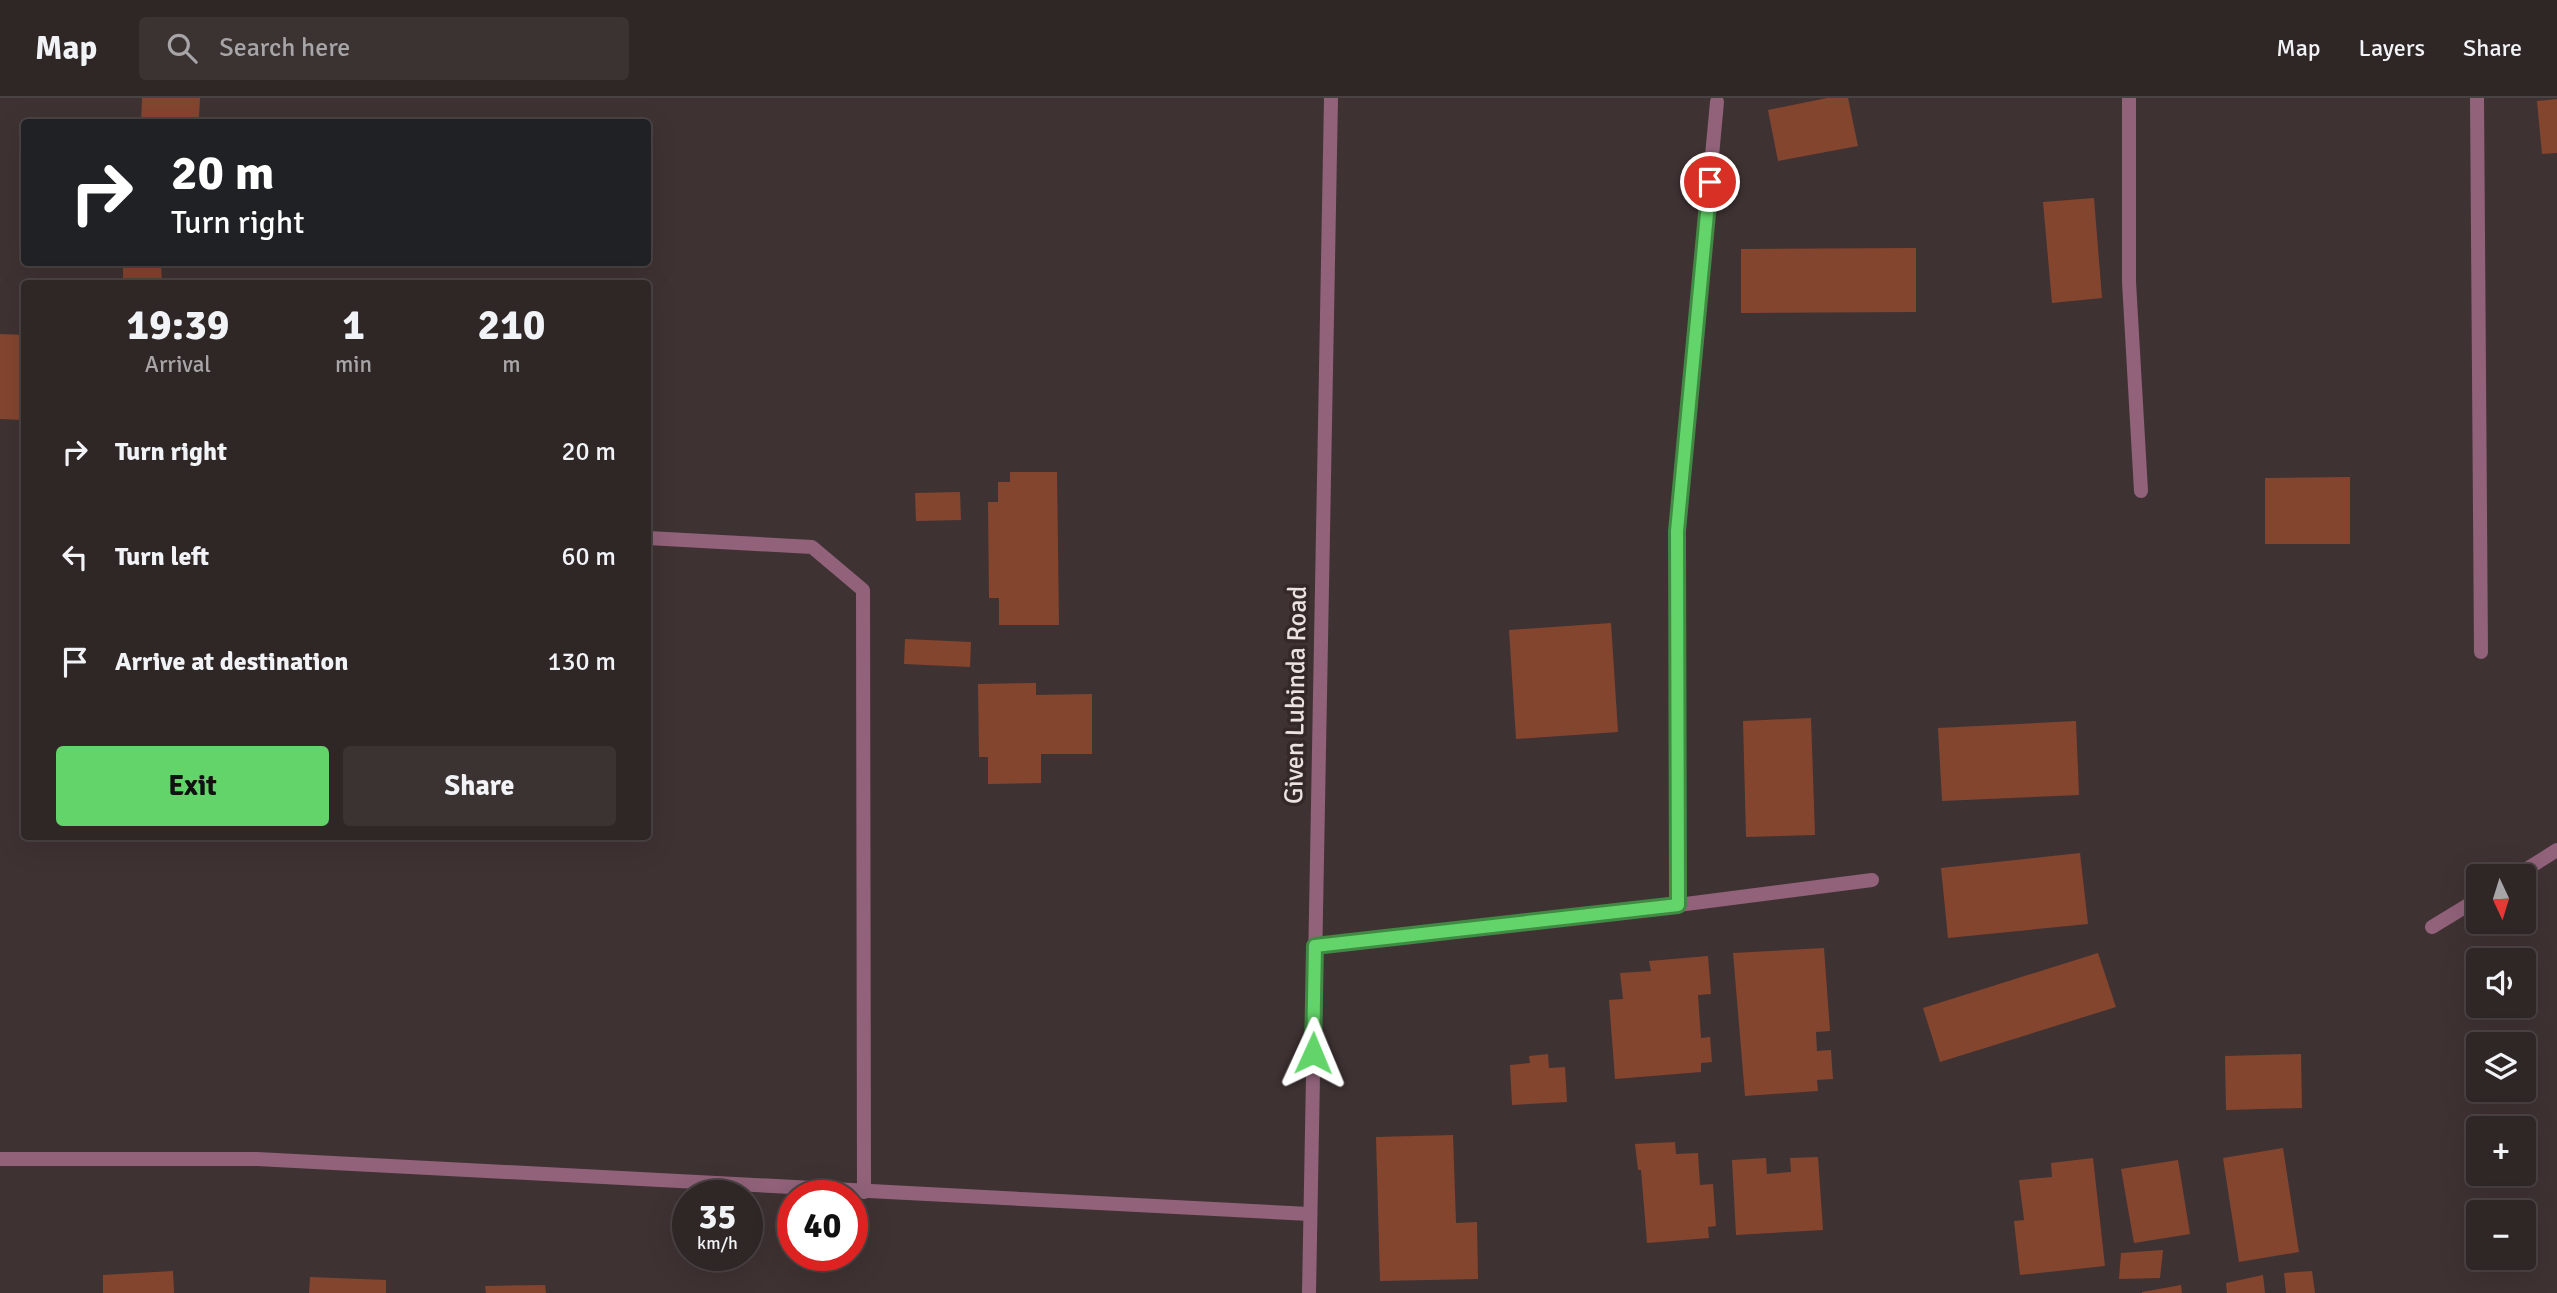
<!DOCTYPE html>
<meta charset="utf-8">
<style>
:root{--surface:#2f2626;--page:#3b3232;--text:#f1f3f6;--muted:#a7a5a7;--line:#4a4343;--accent:#62d469}
body{margin:0;font-family:Signika,sans-serif;background:var(--page);color:var(--text);height:100vh;display:flex;flex-direction:column;font-size:26px;white-space:nowrap}
*{box-sizing:border-box;margin:0}
p{font-size:23px;color:var(--muted)}
.icon{flex:none;width:38px;height:38px;fill:none;stroke:currentColor;stroke-width:2;stroke-linecap:round;stroke-linejoin:round}
.map{position:relative;flex:1;overflow:hidden}
.details{position:absolute;left:21px;top:182px;width:630px;height:560px;display:flex;flex-direction:column;background:var(--surface);border-radius:7px;box-shadow:0 7px 28px #0002,0 0 0 2px var(--line)}
.details>*{flex:none}
.guide{position:absolute;left:21px;top:21px;width:630px;height:147px;border-radius:7px;box-shadow:0 7px 28px #0002,0 0 0 2px var(--line);background:#202124;color:#fff;overflow:hidden}
.needle{width:46px;rotate:176deg}
.tools{position:absolute;left:2466px;top:766px;display:grid;gap:14px}
.tools a{display:grid;place-items:center;width:70px;height:70px;border-radius:7px;background:var(--surface);box-shadow:0 7px 28px #0002,0 0 0 2px var(--line);font-size:35px}
.speed{position:absolute;left:672px;top:1082px;display:flex;gap:14px;font-size:35px;font-weight:700;text-align:center}
.speed>*{display:grid;place-content:center;width:91px;height:91px;border-radius:50%;background:var(--surface);box-shadow:0 7px 28px #0002,0 0 0 2px var(--line);line-height:1}
.speed small{font-size:18px;font-weight:400}
.speed .limit{border:10px solid #d22;background:#fff;color:#111}
.pin{position:absolute;display:grid;place-items:center;width:60px;height:60px;color:#fff;margin:-30px;border:4px solid #fff;border-radius:50%;box-shadow:0 2px 7px #0007}
.me{position:absolute;width:77px;margin:-38px;rotate:1deg;stroke-linejoin:round;filter:drop-shadow(0 0 5px #0008)}
.turn{display:flex;align-items:center;gap:24px;height:147px;padding:0 35px;font-size:32px}
.turn .icon{width:91px;height:91px;stroke-width:2.5}
.turn b{display:block;font-size:49px;line-height:60px}
.eta{display:flex;justify-content:space-evenly;align-items:center;height:119px;text-align:center}
.eta b{font-size:42px;font-weight:800;line-height:49px}
.primary-button{display:flex;gap:14px;margin-top:auto;padding:14px 35px}
.primary-button a{flex:1;height:80px;border-radius:7px;background:var(--accent);color:#111;font-size:28px;font-weight:800;line-height:80px;text-align:center}
.primary-button a+a{background:var(--page);color:var(--text)}
ul{padding:0;list-style:none}
li{display:flex;align-items:center;gap:21px;height:105px;padding:0 35px}
li div{flex:1}
li b{display:block;font-size:26px}
li em{font-style:normal}
header{display:flex;align-items:center;gap:42px;box-sizing:border-box;height:98px;padding:0 35px;background:var(--surface);border-bottom:2px solid var(--line)}
header strong{font-size:33px}
nav{display:flex;gap:38px;margin-inline-start:auto;font-size:24px}
.search{width:490px;height:63px;background:var(--page);display:flex;align-items:center;gap:18px;box-sizing:border-box;padding:0 24px;border-radius:7px;color:var(--muted);font-size:26px}
.map>svg:first-child{display:block}
.building{fill:#84452f}
.lines{fill:none;stroke-linecap:round;stroke-linejoin:round}
.minor{stroke:#91627a;stroke-width:14}
.tertiary{stroke:#91627a;stroke-width:14}
.route-casing{stroke:#408a44;stroke-width:18}
.route{stroke:#62d469;stroke-width:12}
.labels{text-anchor:middle;stroke-width:7;stroke-linejoin:round;paint-order:stroke}
.street-label{font-size:26px;fill:#ebe2e2;stroke:#352829}
</style>
<header>
<strong>Map</strong>
<div class="search"><svg class="icon" aria-label="search" viewBox="0 0 24 24"><circle cx="10" cy="10" r="6"/><path d="M15 15l6 6"/></svg>Search here</div>
<nav><a>Map</a><a>Layers</a><a>Share</a></nav>
</header>
<div class="map">
<svg width="2557" height="1195" viewBox="0 0 2557 1195">
<rect width="100%" height="100%" fill="#3f3233"/>
<path class="building" d="M142,0H200L199,19H208V24H141Z
M1827,0H1848L1858,48L1778,63L1768,12Z
M2557,1V55L2542,56L2537,3Z
M2094,100L2102,200L2052,205L2043,104Z
M1916,150V214L1741,215V151Z
M123,164H161L162,186H123Z
M0,236L24,237V322L0,321Z
M1010,374H1057L1059,527H999V500H989L988,404H998V384H1010Z
M2350,379V446H2265V380Z
M960,394L961,422L916,423L915,395Z
M1611,525L1618,634L1516,641L1509,532Z
M905,541L971,544L970,569L904,566Z
M1036,585V597L1092,596V656H1041V685L988,686V659H979L978,586Z
M1811,620L1815,737L1746,739L1743,623Z
M2076,623L2079,697L1942,703L1938,630Z
M2080,755L2088,826L1948,840L1941,770Z
M1824,850L1830,933L1816,934L1817,953L1831,952L1833,981L1817,982L1818,993L1745,998L1733,855Z
M2098,855L2116,909L1940,964L1923,910Z
M1708,858L1711,896L1698,897L1701,940L1710,939L1712,964L1701,965V974L1615,981L1609,902L1623,901L1620,875L1651,873L1649,863Z
M1548,956L1549,970L1565,969L1567,1004L1512,1007L1510,967L1530,965L1529,958Z
M2301,956L2302,1010L2226,1012L2225,958Z
M1453,1037L1456,1125L1477,1124L1478,1181L1380,1183L1376,1039Z
M1675,1044L1676,1056L1698,1055L1700,1087L1713,1086L1716,1128L1708,1129L1709,1140L1647,1145L1641,1072H1638L1635,1046Z
M2283,1050L2299,1154L2239,1164L2223,1060Z
M1818,1059L1823,1132L1736,1137L1732,1062L1766,1060L1767,1076L1791,1074L1790,1060Z
M2093,1060L2105,1168L2020,1177L2014,1123L2024,1122L2019,1082L2052,1079L2051,1065Z
M2178,1062L2190,1136L2134,1145L2121,1071Z
M2163,1152L2160,1180L2119,1181L2121,1155Z
M173,1173L174,1195H103V1177Z
M2312,1173L2315,1195H2286L2284,1175Z
M2263,1177L2265,1195H2227L2226,1185Z
M310,1179L386,1182V1195H309Z
M545,1187L546,1195H486L485,1188Z
M2181,1187L2182,1195H2142V1194Z"/>
<g class="lines">
<path class="minor" d="M2129,0V184L2141,393
M2477,0L2481,554
M648,440L812,449L863,492L864,1094
M2514,779L2557,752
M1678,807L1677,433L1717,4
M2432,829L2478,801
M1315,847L1678,807L1872,782
M0,1061H257L1310,1116"/>
<path class="tertiary" d="M1309,1195L1331,0"/>
</g>
<g class="lines">
<defs>
<path id="route" d="M1313,955L1315,848L1678,807L1677,433L1710,84"/>
</defs>
<use href="#route" class="route-casing"/>
<use href="#route" class="route"/>
</g>
<g class="labels">
<g class="street-label">
<text transform="translate(1295 597) rotate(-89)" y="9">Given Lubinda Road</text>
</g>
</g>
</svg>
<div class="tools">
<a><svg class="needle" viewBox="-14 -14 28 28"><path d="M0-13l5 13h-10z" fill="#e53935"/><path d="M0 13l5-13h-10z" fill="#a7a5a7"/></svg></a>
<a><svg class="icon" aria-label="sound" viewBox="0 0 24 24"><path d="M4 9h4l5-4v14l-5-4H4zM17 9q2 3 0 6"/></svg></a>
<a><svg class="icon" aria-label="layers" viewBox="0 0 24 24"><path d="M12 4l9 5-9 5-9-5zM3 14l9 5 9-5"/></svg></a>
<a>+</a>
<a>−</a>
</div>
<div class="speed"><div>35<small>km/h</small></div><div class="limit">40</div></div>
<div class="pin" style="left:1710px;top:84px;background:#d93025"><svg class="icon" aria-label="arrive" viewBox="0 0 24 24"><path d="M6 21V4h12l-3 4 3 4H6"/></svg></div>
<svg class="me" style="left:1313px;top:955px" viewBox="-20 -20 40 40"><path d="M0-17L14 15 0 8-14 15z" fill="#62d469" stroke="#fff" stroke-width="4"/></svg>
<div class="guide">
<div class="turn"><svg class="icon" aria-label="right" viewBox="0 0 24 24"><path d="M7 20v-9h11M14 6l5 5-5 5"/></svg><div><b>20 m</b>Turn right</div></div>
</div>
<section class="details">
<div class="eta">
<div><b>19:39</b><p>Arrival</p></div>
<div><b>1</b><p>min</p></div>
<div><b>210</b><p>m</p></div>
</div>
<ul>
<li><svg class="icon" aria-label="right" viewBox="0 0 24 24"><path d="M7 20v-9h11M14 6l5 5-5 5"/></svg><div><b>Turn right</b></div><em>20 m</em></li>
<li><svg class="icon" aria-label="left" viewBox="0 0 24 24"><path d="M17 20v-9H6M10 6l-5 5 5 5"/></svg><div><b>Turn left</b></div><em>60 m</em></li>
<li><svg class="icon" aria-label="arrive" viewBox="0 0 24 24"><path d="M6 21V4h12l-3 4 3 4H6"/></svg><div><b>Arrive at destination</b></div><em>130 m</em></li>
</ul>
<div class="primary-button"><a>Exit</a><a>Share</a></div>
</section>
</div>
